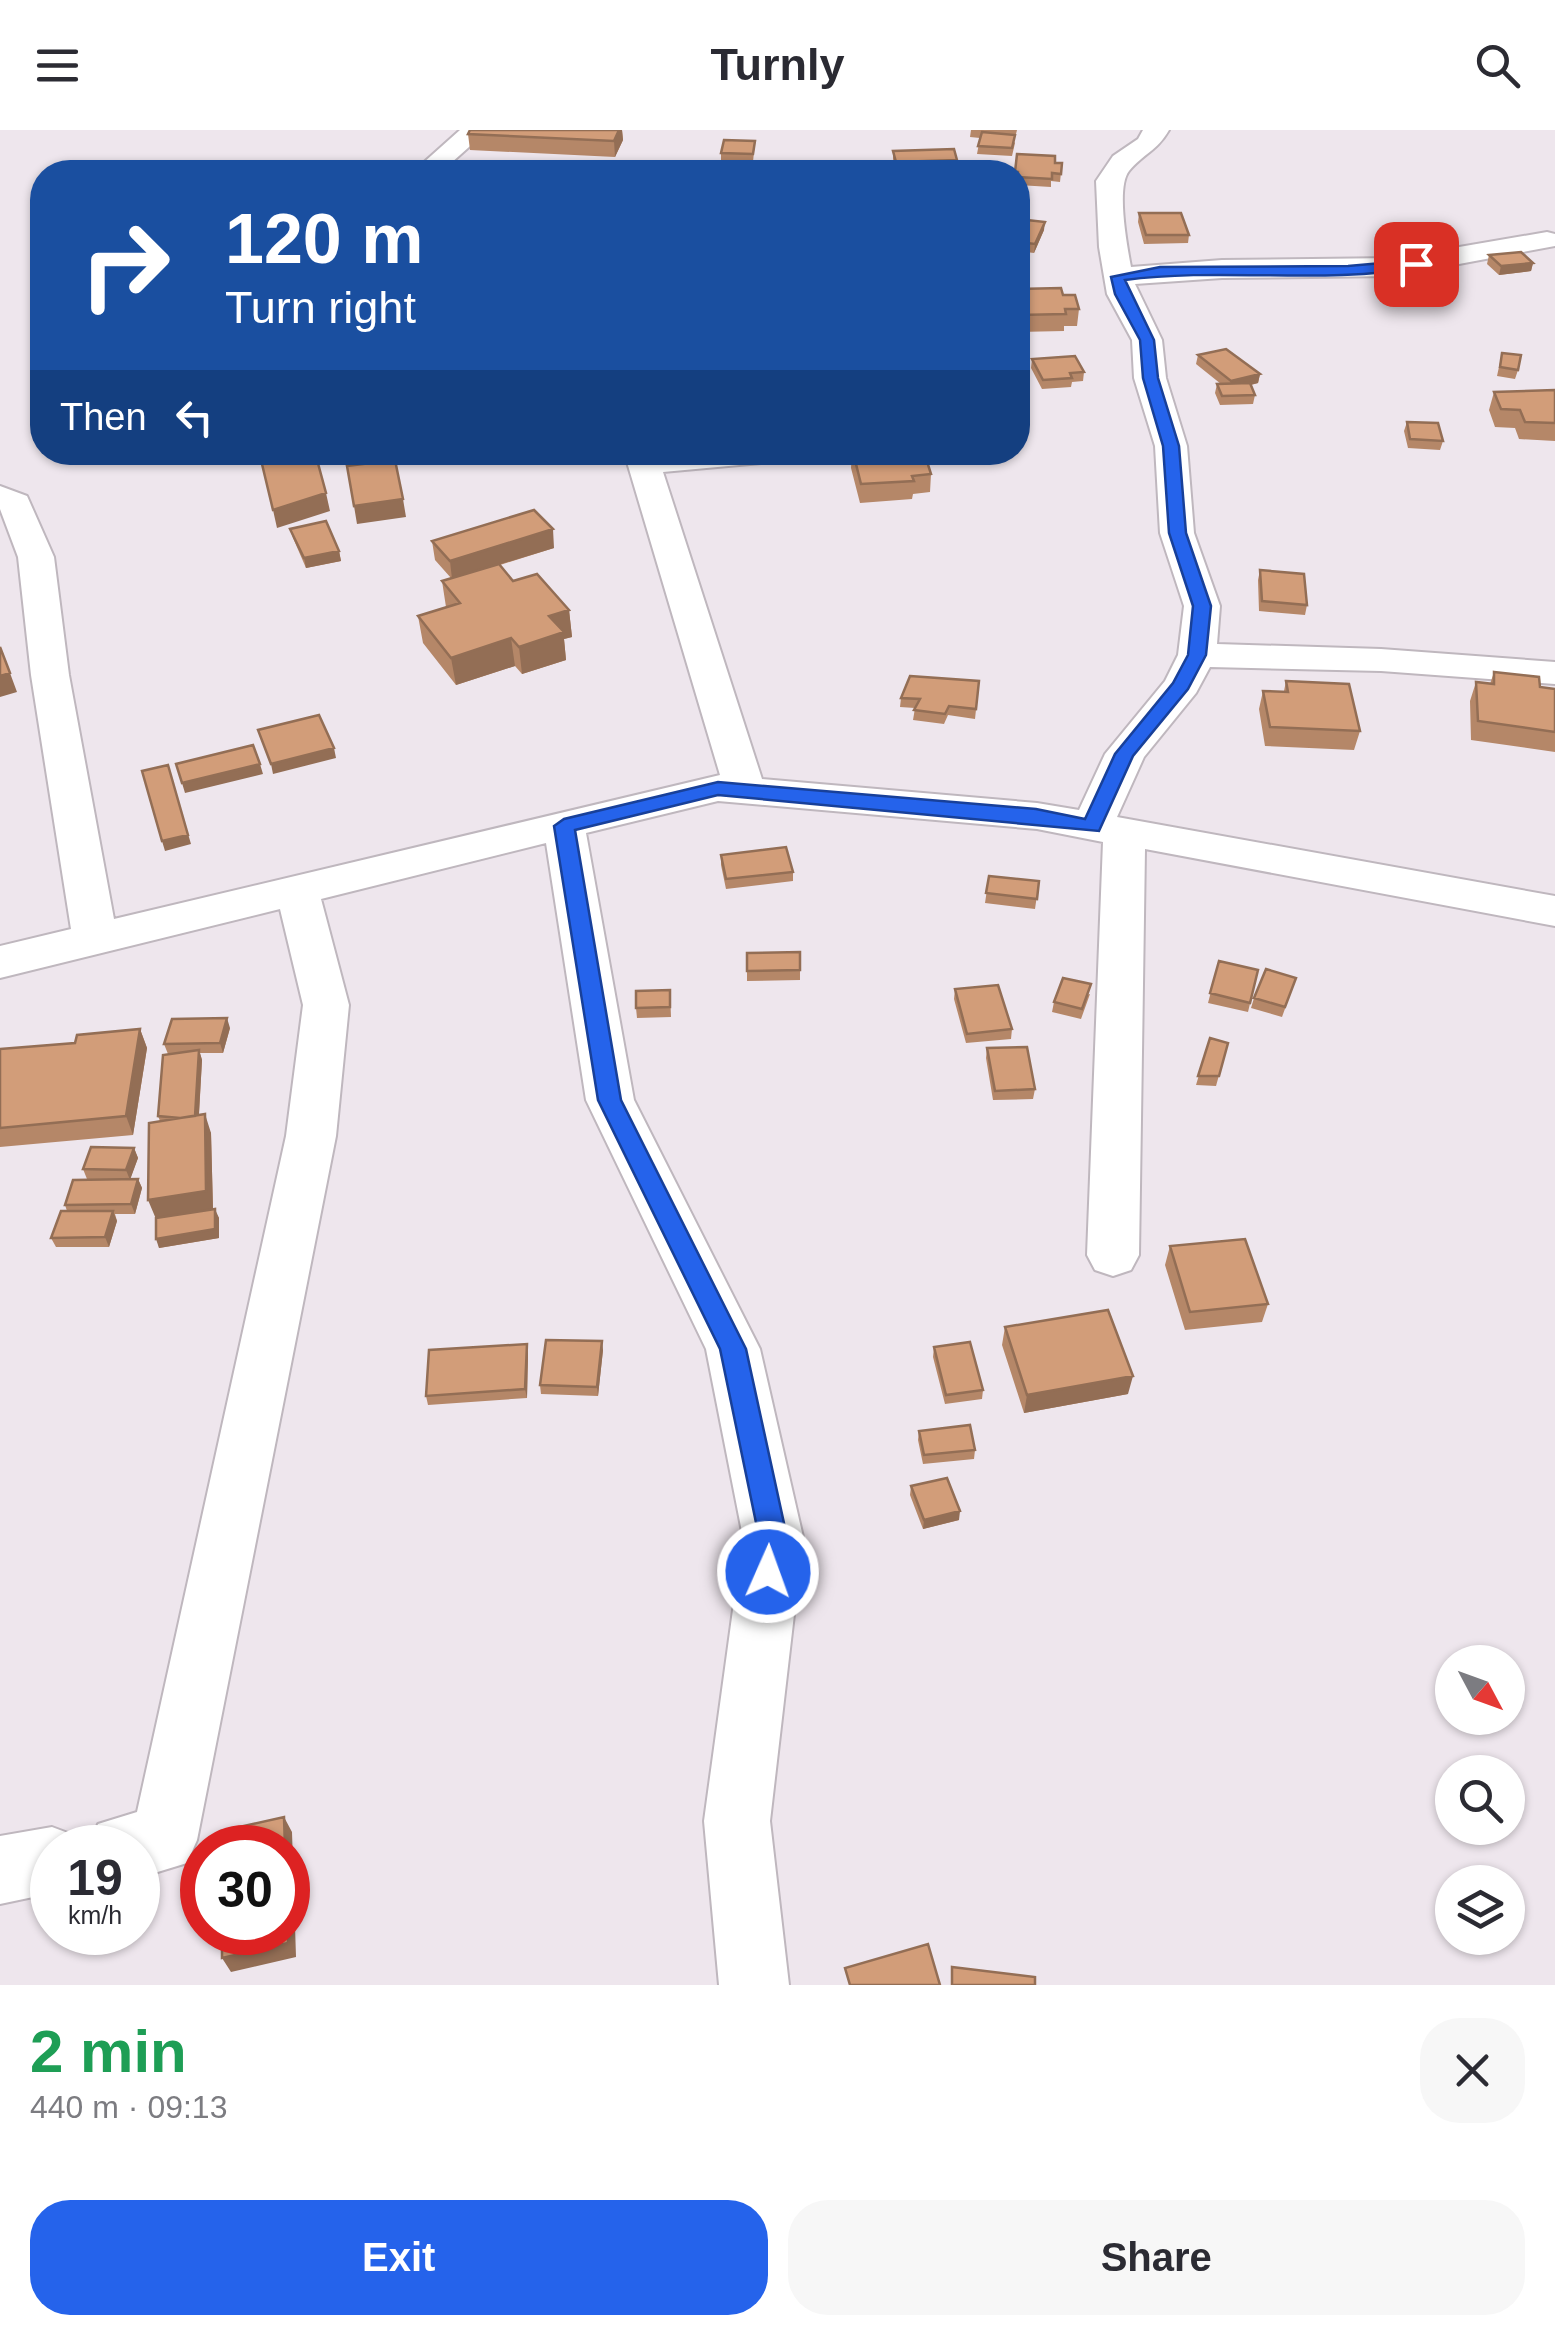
<!DOCTYPE html>
<meta charset="utf-8">
<style>
:root{--surface:#fff;--page:#f7f7f7;--text:#2b2b33;--muted:#7c7c81;--accent:#2563eb}
body{margin:0;font-family:Helvetica,sans-serif;background:var(--page);color:var(--text);height:100vh;display:flex;flex-direction:column;font-size:38px;white-space:nowrap}
*{box-sizing:border-box;margin:0}
p{font-size:32px;color:var(--muted)}
.icon{flex:none;width:55px;height:55px;fill:none;stroke:currentColor;stroke-width:2;stroke-linecap:round;stroke-linejoin:round}
.map{position:relative;height:1855px;overflow:hidden}
.side{display:flex;flex-direction:column;background:var(--surface);flex:1}
.side>*{flex:none}
.banner{position:absolute;left:30px;top:30px;width:1000px;height:305px;border-radius:40px;box-shadow:0 2px 8px #0004;background:#1a4fa0;color:#fff;overflow:hidden}
.needle{width:65px;rotate:131deg}
.fabs{position:absolute;left:1435px;top:1515px;display:grid;gap:20px}
.fabs a{display:grid;place-items:center;width:90px;height:90px;border-radius:50%;background:var(--surface);box-shadow:0 2px 8px #0004;font-size:50px}
.speed{position:absolute;left:30px;top:1695px;display:flex;gap:20px;font-size:50px;font-weight:700;text-align:center}
.speed>*{display:grid;place-content:center;width:130px;height:130px;border-radius:50%;background:var(--surface);box-shadow:0 2px 8px #0004;line-height:1}
.speed small{font-size:25px;font-weight:400}
.speed .limit{border:15px solid #d22;background:#fff;color:#111}
.pin{position:absolute;display:grid;place-items:center;width:85px;height:85px;color:#fff;margin:-42px;border-radius:20px;box-shadow:0 5px 15px #0006}
.me{position:absolute;width:110px;margin:-55px;rotate:2deg;stroke-linejoin:round;filter:drop-shadow(0 0 8px #0008)}
.turn{display:flex;align-items:center;gap:35px;height:210px;padding:0 30px;font-size:45px}
.turn .icon{width:130px;height:130px;stroke-width:2.5}
.turn b{display:block;font-size:70px;line-height:85px}
.then{display:flex;align-items:center;height:95px;padding:0 30px;background:#0003;gap:20px;font-size:38px}
.round{display:grid;place-items:center;flex:none;width:105px;height:105px;border-radius:40px;background:var(--page)}
.summary{display:flex;align-items:center;justify-content:space-between;height:170px;padding:0 30px}
h1{font-size:60px;font-weight:700;line-height:75px;color:#1e9e55}
.action{display:flex;gap:20px;margin-top:auto;padding:20px 30px}
.action a{flex:1;height:115px;border-radius:40px;background:var(--accent);color:#fff;font-size:40px;font-weight:700;line-height:115px;text-align:center}
.action a+a{background:var(--page);color:var(--text)}
header{display:flex;justify-content:space-between;align-items:center;height:130px;padding:0 30px;background:var(--surface);font-size:45px;font-weight:700}
.map>svg:first-child{display:block}
.lines{fill:none;stroke-linecap:round;stroke-linejoin:round}
.street-casing{stroke:#bfb7be;stroke-width:4}
.street{fill:#fff;fill-rule:evenodd}
.wall{fill:#b58768}
.shaded-wall{fill:#936e55}
.building{fill:#d29d79;stroke:#936e55;stroke-width:2.5}
.route{fill:#2563eb;stroke:#184099;stroke-width:2.5}
</style>
<header><svg class="icon" aria-label="menu" viewBox="0 0 24 24"><path d="M4 6h16M4 12h16M4 18h16"/></svg>Turnly<svg class="icon" aria-label="search" viewBox="0 0 24 24"><circle cx="10" cy="10" r="6"/><path d="M15 15l6 6"/></svg></header>
<div class="map">
<svg width="1555" height="1855" viewBox="0 0 1555 1855">
<rect width="100%" height="100%" fill="#eee6ed"/>
<g class="lines">
<defs>
<path id="street" d="M460,0H488L441,42H413Z
M1143,0H1169C1157,21 1143,24 1129,41C1116,57 1127,116 1131,137L1222,130L1395,128L1547,102L1555,104V116L1395,146L1222,148L1135,154L1162,210L1166,248L1187,316L1194,403L1220,476L1217,514L1381,519L1555,532V554L1381,541L1210,537L1196,563L1144,627L1117,687L1555,766V796L1145,719L1139,1125L1131,1140L1113,1146L1095,1140L1087,1125L1103,712L1037,699L718,671L586,703L634,970L760,1219L803,1407L770,1691L789,1855H719L704,1691L743,1407L706,1219L586,970L546,713L321,769L349,875L336,1006L197,1710L187,1733L138,1748V1718H89L98,1694L137,1682L286,1006L303,875L280,779L0,848V816L71,799L31,545L18,427L0,379V356L27,366L54,427L69,545L114,789L720,645L624,322H787L783,329L771,332L663,342L762,649L1037,673L1079,680L1105,624L1165,551L1178,525L1184,476L1160,403L1155,316L1134,248L1132,210L1107,164L1099,117L1096,51L1113,26L1138,9Z
M52,1697L76,1706L80,1718H52V1763L0,1774V1706Z"/>
</defs>
<use href="#street" class="street-casing"/>
<use href="#street" class="street"/>
</g>
<path class="wall" d="M470,0H622L623,10L615,27L470,20L468,4Z
M971,0H1017L1016,4H1008L1015,13L1012,26L977,24L980,8L970,7Z
M755,11L753,32L721,31V23Z
M893,21L957,30L956,38L895,40L893,29Z
M1055,33H1062L1060,52L1051,51V57L1018,55V42Z
M1139,83L1189,105L1188,113L1144,114L1138,92Z
M1018,89L1044,100L1034,123L1018,121Z
M1489,125L1533,133L1531,141L1499,145L1487,134Z
M1018,159L1063,165L1079,179L1077,196H1064V201L1018,202Z
M1502,223L1518,240L1515,249L1497,246Z
M1198,225L1260,244L1258,253L1251,255L1255,265L1253,274L1220,275L1215,263L1217,254H1221L1196,234Z
M1032,229L1084,242L1083,251L1072,252L1071,257L1042,259L1031,238Z
M1555,260V311L1519,309L1515,298L1495,297L1489,280L1494,262Z
M1407,292L1443,311L1440,320L1408,318L1404,301Z
M852,322L931,344L930,362L913,364L912,369L860,373L851,338Z
M290,399L339,421L341,431L306,438L293,408Z
M432,411L554,418L500,435L513,451L569,480L572,507L564,509L566,530L522,544L515,536L456,555L423,513L418,486L446,477L442,451L451,448L435,430Z
M1260,440L1307,475L1305,485L1259,481L1258,450Z
M1494,542L1540,557L1555,559V622L1471,610L1470,571L1476,552L1490,554Z
M979,551L975,589L948,585L944,594L913,590L915,578L900,577L901,568Z
M1286,551L1360,601L1354,620L1265,616L1259,579L1263,561H1284Z
M721,725L793,742V751L726,759L721,735Z
M989,746L1039,751L1035,779L985,773Z
M800,822V850L747,851V823Z
M1219,831L1258,840L1248,882L1208,873Z
M1296,848L1282,887L1251,878L1254,868Z
M955,859L1012,899L1011,909L966,913L954,869Z
M670,860L671,887L637,888L636,878Z
M1090,864L1081,889L1052,882L1054,872Z
M230,898L223,923H200L202,930L199,985L211,1003L213,1079L219,1088V1108L159,1118L156,1089L160,991L158,986L168,924L164,914Z
M140,899L147,918L133,1005L0,1017V919L75,913Z
M1210,908L1228,913L1216,956L1196,955Z
M987,918L1035,959L1033,969L993,970L986,928Z
M134,1018L138,1028L130,1049H138L142,1058L135,1084H115L117,1091L109,1117H56L51,1108L67,1081L65,1075L87,1049L83,1039Z
M1170,1116L1268,1174L1262,1192L1185,1200L1165,1135Z
M1005,1197L1128,1264L1024,1283L1002,1215Z
M934,1217L983,1260L982,1269L945,1274L933,1227Z
M603,1220L598,1266L541,1264L540,1255Z
M528,1223L527,1268L428,1275L426,1266Z
M919,1301L975,1320L974,1329L923,1334L918,1310Z
M911,1356L959,1390L923,1399L910,1365Z
M1478,1698H1508L1507,1704L1484,1709Z"/>
<path class="shaded-wall" d="M619,0H622L623,10L615,27L614,11Z
M1045,92L1044,100L1034,123L1035,114Z
M1533,133L1531,141L1499,145L1501,136Z
M1260,244L1258,253L1229,260L1231,251Z
M326,363L330,381L277,398L273,380Z
M403,369L406,387L357,394L354,376Z
M553,399L554,418L452,449L450,431Z
M339,421L341,431L306,438L304,428Z
M569,480L572,507L564,509L566,530L522,544L519,517L549,486Z
M511,508L515,536L456,555L451,528Z
M10,543L17,562L0,567V546Z
M334,618L336,628L273,644L271,634Z
M260,634L263,644L185,663L182,653Z
M168,635L191,714L165,721L162,711Z
M227,888L230,898L223,923L220,913Z
M140,899L147,918L133,1005L126,986Z
M199,920L202,930L198,999L195,990Z
M205,984L211,1003L213,1080L156,1089L148,1070Z
M134,1018L138,1028L130,1050L126,1040Z
M138,1049L142,1058L135,1084L131,1074Z
M215,1079L219,1088V1108L159,1118L156,1109Z
M113,1081L117,1091L109,1117L105,1107Z
M602,1211L603,1220L598,1266L597,1257Z
M527,1214L528,1223L527,1268L525,1259Z
M1133,1246L1128,1264L1024,1283L1027,1265Z
M960,1381L959,1390L923,1399L924,1390Z
M284,1687L292,1702L296,1827L231,1842L222,1828L288,1787V1718H285Z
M1512,1696L1507,1704L1484,1709L1489,1702Z"/>
<path class="building" d="M470,0H619L614,11L468,4Z
M982,2L1015,5L1012,18L978,16Z
M724,10L755,11L753,24L721,23Z
M954,19L957,30L896,32L893,21Z
M1017,24L1055,26V33H1062L1061,44L1052,43V49L1018,47V42H1015Z
M950,40L983,42H949Z
M1139,83H1181L1189,105H1146Z
M1018,89L1045,92L1035,114L1018,112Z
M1521,122L1533,133L1501,136L1489,125Z
M1061,158L1063,165H1075L1079,179H1065L1066,184L1018,185V159Z
M1226,219L1260,244L1231,251L1198,225Z
M1502,223L1521,225L1518,240L1500,237Z
M1075,226L1084,242L1070,243L1072,248L1043,250L1032,229Z
M1250,253L1255,265L1222,266L1217,254Z
M1555,260V293L1525,292L1520,280L1501,279L1494,262Z
M1407,292L1438,293L1443,311L1410,309Z
M853,322H924L931,344L912,346L914,351L861,354Z
M316,326L326,363L273,380L262,334Z
M395,330L403,369L354,376L347,336Z
M534,380L553,399L450,431L432,411Z
M326,391L339,421L304,428L290,399Z
M499,434L513,451L537,444L569,480L549,486L564,502L519,517L511,508L451,528L418,486L460,473L442,451Z
M1260,440L1304,444L1307,475L1262,471Z
M0,517L10,543L0,546Z
M1494,542L1539,547L1540,557L1555,559V602L1478,591L1476,552L1494,554Z
M910,546L979,551L976,579L949,576L945,584L914,580L920,569L901,568Z
M1286,551L1349,554L1360,601L1270,597L1263,561L1288,562Z
M319,585L334,618L271,634L258,600Z
M253,615L260,634L182,653L176,634Z
M168,635L188,705L162,711L142,641Z
M786,717L793,742L726,749L721,725Z
M989,746L1039,751L1037,769L986,763Z
M800,822V840L747,841V823Z
M1219,831L1258,840L1250,873L1210,863Z
M1266,839L1296,848L1285,877L1254,868Z
M1063,848L1091,854L1082,879L1054,872Z
M998,855L1012,899L967,904L955,859Z
M670,860V877L636,878V861Z
M227,888L220,913L164,914L172,889Z
M140,899L126,986L0,998V919L75,913L77,905Z
M1210,908L1228,913L1219,946H1198Z
M1027,917L1035,959L995,961L987,918Z
M199,920L195,986L180,988L158,986L163,925Z
M205,984L206,1061L148,1070L149,993Z
M91,1017L134,1018L126,1040L83,1039Z
M138,1049L131,1074L65,1075L73,1050Z
M215,1079V1099L156,1109V1088Z
M61,1081H113L105,1107L51,1108Z
M1245,1109L1268,1174L1190,1182L1170,1116Z
M1108,1180L1133,1246L1027,1265L1005,1197Z
M546,1210L602,1211L597,1257L540,1255Z
M970,1212L983,1260L946,1265L934,1217Z
M527,1214L525,1259L426,1266L429,1220Z
M970,1295L975,1320L924,1325L919,1301Z
M947,1348L960,1381L924,1390L911,1356Z
M284,1687L285,1718H221V1701Z
M1487,1698H1507L1489,1702Z
M288,1787V1813L222,1828V1802H288Z
M928,1814L940,1855H850L845,1838Z
M952,1837L1035,1847V1855H952Z"/>
<path class="route" d="M1416,130L1421,131V137C1324,155 1223,137 1125,150L1154,210L1158,248L1179,316L1186,403L1211,476L1206,525L1188,559L1133,626L1099,701L718,665L575,700L621,970L746,1219L787,1407L779,1452L768,1455L758,1452L754,1442L759,1407L720,1219L598,970L554,696L564,689L718,652L1036,679L1085,689L1115,624L1173,553L1188,525L1193,476L1169,403L1163,316L1143,248L1140,210L1115,164L1111,147L1160,137L1348,136Z"/>
</svg>
<div class="fabs">
<a><svg class="needle" viewBox="-14 -14 28 28"><path d="M0-13l5 13h-10z" fill="#e53935"/><path d="M0 13l5-13h-10z" fill="#7c7c81"/></svg></a>
<a><svg class="icon" aria-label="search" viewBox="0 0 24 24"><circle cx="10" cy="10" r="6"/><path d="M15 15l6 6"/></svg></a>
<a><svg class="icon" aria-label="layers" viewBox="0 0 24 24"><path d="M12 4l9 5-9 5-9-5zM3 14l9 5 9-5"/></svg></a>
</div>
<div class="speed"><div>19<small>km/h</small></div><div class="limit">30</div></div>
<div class="pin" style="left:1416px;top:134px;background:#d93025"><svg class="icon" aria-label="arrive" viewBox="0 0 24 24"><path d="M6 21V4h12l-3 4 3 4H6"/></svg></div>
<svg class="me" style="left:768px;top:1442px" viewBox="-20 -20 40 40"><circle r="17" fill="#2563eb" stroke="#fff" stroke-width="3"/><path d="M0-11L8 9 0 5-8 9z" fill="#fff"/></svg>
<div class="banner">
<div class="turn"><svg class="icon" aria-label="right" viewBox="0 0 24 24"><path d="M7 20v-9h11M14 6l5 5-5 5"/></svg><div><b>120 m</b>Turn right</div></div>
<div class="then">Then<svg class="icon" aria-label="left" viewBox="0 0 24 24"><path d="M17 20v-9H6M10 6l-5 5 5 5"/></svg></div>
</div>
</div>
<section class="side">
<div class="summary"><div><h1>2 min</h1><p>440 m · 09:13</p></div><a class="round"><svg class="icon" aria-label="close" viewBox="0 0 24 24"><path d="M6 6l12 12M18 6L6 18"/></svg></a></div>
<div class="action"><a>Exit</a><a>Share</a></div>
</section>
